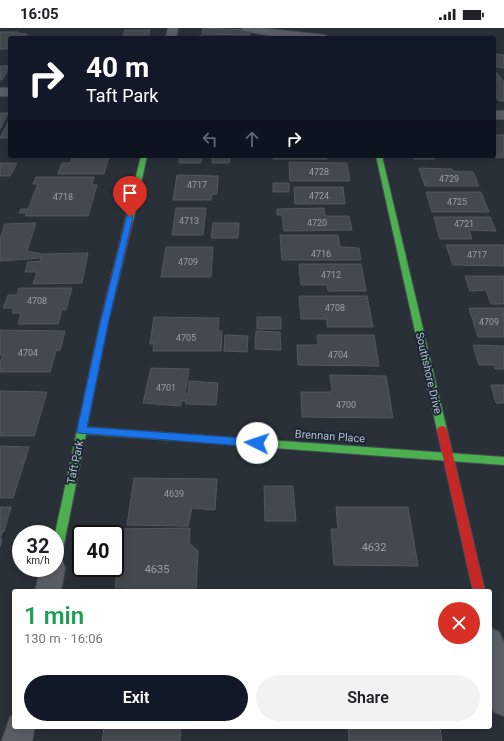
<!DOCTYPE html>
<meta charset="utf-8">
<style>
:root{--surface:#fff;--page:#f2f2f2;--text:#202124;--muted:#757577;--accent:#111827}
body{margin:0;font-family:Roboto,sans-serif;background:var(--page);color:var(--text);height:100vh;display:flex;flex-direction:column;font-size:15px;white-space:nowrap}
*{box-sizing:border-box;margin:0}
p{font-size:13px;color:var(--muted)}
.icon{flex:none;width:22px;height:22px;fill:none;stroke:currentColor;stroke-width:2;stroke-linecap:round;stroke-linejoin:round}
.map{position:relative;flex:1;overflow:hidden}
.drawer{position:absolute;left:12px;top:561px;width:480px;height:140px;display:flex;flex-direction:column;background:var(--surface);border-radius:4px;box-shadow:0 2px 10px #0003}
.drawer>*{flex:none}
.top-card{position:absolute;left:8px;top:8px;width:488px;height:122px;border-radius:4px;box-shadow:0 2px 10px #0003;background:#111827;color:#fff;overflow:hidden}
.speed{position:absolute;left:12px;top:497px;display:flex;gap:8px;font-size:20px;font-weight:700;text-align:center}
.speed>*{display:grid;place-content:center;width:52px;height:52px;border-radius:50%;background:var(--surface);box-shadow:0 2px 10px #0003;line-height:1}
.speed small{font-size:10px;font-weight:400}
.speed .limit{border:2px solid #111;border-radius:6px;background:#fff;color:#111}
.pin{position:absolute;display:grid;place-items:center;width:34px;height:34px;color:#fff;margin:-41px -17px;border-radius:50% 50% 50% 0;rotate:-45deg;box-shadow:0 0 4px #0007}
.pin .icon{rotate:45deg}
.me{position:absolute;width:44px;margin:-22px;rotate:274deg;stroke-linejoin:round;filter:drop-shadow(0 0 3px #0008)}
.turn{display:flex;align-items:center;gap:14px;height:84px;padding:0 12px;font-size:18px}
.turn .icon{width:52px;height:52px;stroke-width:2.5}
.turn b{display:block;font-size:28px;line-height:34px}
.lanes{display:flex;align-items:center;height:38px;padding:0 12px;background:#0003;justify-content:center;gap:20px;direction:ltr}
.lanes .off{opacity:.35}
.round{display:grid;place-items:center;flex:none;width:42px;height:42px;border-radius:21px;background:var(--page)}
.head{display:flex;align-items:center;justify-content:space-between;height:68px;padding:0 12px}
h1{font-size:24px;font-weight:600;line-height:30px;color:#1e9e55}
.button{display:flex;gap:8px;margin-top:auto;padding:8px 12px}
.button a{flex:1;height:46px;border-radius:24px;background:var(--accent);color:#fff;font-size:16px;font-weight:600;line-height:46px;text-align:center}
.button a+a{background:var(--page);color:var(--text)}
.status{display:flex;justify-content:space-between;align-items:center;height:28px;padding:0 20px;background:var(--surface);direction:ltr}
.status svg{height:11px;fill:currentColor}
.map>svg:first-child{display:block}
.building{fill:#444950;stroke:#52575f}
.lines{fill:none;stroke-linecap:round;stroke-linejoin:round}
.street-casing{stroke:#484c53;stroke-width:2}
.fast-casing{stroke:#484c53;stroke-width:2}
.jam-casing{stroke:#484c53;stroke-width:2}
.street{fill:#5a5e66;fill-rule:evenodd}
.fast{fill:#4caf50;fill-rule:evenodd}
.jam{fill:#c62828;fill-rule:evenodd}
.route{fill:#1a73e8;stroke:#114b97}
.labels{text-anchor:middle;stroke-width:4;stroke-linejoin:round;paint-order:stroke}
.number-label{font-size:9px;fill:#989fab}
.street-label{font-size:11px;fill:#b4bcc9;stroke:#1d2633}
.near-number-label{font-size:11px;fill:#989fab}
</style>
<div class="status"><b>16:05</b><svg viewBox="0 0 49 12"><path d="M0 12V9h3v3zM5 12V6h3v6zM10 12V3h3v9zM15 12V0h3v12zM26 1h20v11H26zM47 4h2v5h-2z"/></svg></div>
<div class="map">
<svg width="504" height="713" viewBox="0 0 504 713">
<rect width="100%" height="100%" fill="#2a3038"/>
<path class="building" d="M203,0L249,2L250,7L202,6Z
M125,2H150L148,10H122Z
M0,4H18L17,5L27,6L26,8L15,9L22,10H10V21H0Z
M199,8L240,9V10H198Z
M494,26L504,27V40L497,39L494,32Z
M0,38H10L2,52H0Z
M494,45H497L504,54V73H499L494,67Z
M0,85H8L0,101Z
M10,91V110H0Z
M494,107H504V129L497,130L494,128Z
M73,128H109L104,146H58L62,135H70Z
M180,128H202L201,135H179Z
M212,128H230L229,135H212Z
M273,128H327V131H273Z
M413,128H433L435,131H414Z
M289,134L347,135L350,153H290Z
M0,135H17L10,148H0Z
M419,140L452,141L453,143L473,144L479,158H425Z
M177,147L218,148L217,166H212L211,172H173Z
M36,149H94L92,157H97L88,188H25L27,185H19L21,181H28L38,156H33Z
M273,155H289V164H273Z
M294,159H343L345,176H295Z
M426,164H481L489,184H432Z
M176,180H206L203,207H172Z
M324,180L325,188H349L352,202L284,203L282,187H277V181Z
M434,189H490L496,203L469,202L472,211H440Z
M36,195L27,223L42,226L88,225L82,255L33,256L37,244H25L28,234L40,233L41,230L0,233V211L5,196Z
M213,195H239L238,210H211Z
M280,207H338L340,219L359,220L361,232H282Z
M446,217H504V238L453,237Z
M166,219H213L211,249H161Z
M299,236H361L366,263H328L327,257H301Z
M465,248H504V276H491L486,262L470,263Z
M19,260H72L66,282H62L58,296H18L21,285H12L14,280H3L8,267H17Z
M299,268H367L373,299H327V291H301Z
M469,280H504V309H478Z
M154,289L219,290L218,303H222L221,323H153L154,316H150Z
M257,289H281V301H257Z
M0,302L65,303L60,322L56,323L50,344H0V335L3,327H0Z
M256,303L280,304L281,322L255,321Z
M225,307L248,308L247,324L224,323Z
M317,307H374L379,338L298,337L297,317H318Z
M473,317L504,318V341H495L494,337H479Z
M151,340L189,341L185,366H188L189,353L218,355L216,377L186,376V373H181V378L143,375Z
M330,347L386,348L393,390L302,389L301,364H332Z
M491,357H504V375H496Z
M0,363L47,364L34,408H0Z
M0,418L29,419L13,470H0Z
M134,450L217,451L215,482L192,480L188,498L127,497Z
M264,458H293L296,493H265Z
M0,479H11L4,504L3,502L0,511H2L0,519Z
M336,479H408L418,538L334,537L331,501H338Z
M190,500L189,515L198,523L196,563H122V559L115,560L120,515H116L118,501Z
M104,699H181L180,713H102Z
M348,699H440L442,713H349Z"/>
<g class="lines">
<defs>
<path id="street" d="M168,0H178L176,10H166Z
M242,0H260L324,7L329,10C300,10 271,10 243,2Z
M0,60H10V68H0Z
M494,83H504V91H494Z
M55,529L62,532L65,540L61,563H35L41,540H55Z
M490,600L499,604L504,615V688L494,684L490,675Z
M14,687V699H35L32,713H2L10,689Z"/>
<path id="fast" d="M141,128H147L133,193L129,195L125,193Z
M376,128H382L447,402L445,405H439L437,402Z
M104,292L108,295L87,399L504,429V437L86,406L61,531L59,535L55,536V506L100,295Z"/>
<path id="jam" d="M129,191L133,193L108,295L104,298L100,295L125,193Z
M442,398L445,399L447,402L485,563H473L437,402L439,399Z"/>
</defs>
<use href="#street" class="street-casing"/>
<use href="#fast" class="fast-casing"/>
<use href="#jam" class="jam-casing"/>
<use href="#street" class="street"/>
<use href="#fast" class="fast"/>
<use href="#jam" class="jam"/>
</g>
<path class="route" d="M127,187H132L133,189L108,296L87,399L257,411L260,412L262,415L260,417L257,419L78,405L77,402L100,296Z"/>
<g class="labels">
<g class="number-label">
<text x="319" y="147">4728</text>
<text x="449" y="154">4729</text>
<text x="197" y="160">4717</text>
<text x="319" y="171">4724</text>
<text x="63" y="172">4718</text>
<text x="457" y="177">4725</text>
<text x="189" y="196">4713</text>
<text x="317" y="198">4720</text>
<text x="464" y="199">4721</text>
<text x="321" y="229">4716</text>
<text x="477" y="230">4717</text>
<text x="188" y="237">4709</text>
<text x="331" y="250">4712</text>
<text x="37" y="276">4708</text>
<text x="335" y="283">4708</text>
<text x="489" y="297">4709</text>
<text x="186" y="313">4705</text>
<text x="28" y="328">4704</text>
<text x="338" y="330">4704</text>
<text x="166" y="363">4701</text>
<text x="346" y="380">4700</text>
<text x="174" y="469">4639</text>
</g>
<g class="street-label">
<text transform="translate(429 345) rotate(77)" y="4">Southshore Drive</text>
<text transform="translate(330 408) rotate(4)" y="4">Brennan Place</text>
<text transform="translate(75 434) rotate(-78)" y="4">Taft Park</text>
</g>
<g class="near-number-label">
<text x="374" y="523">4632</text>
<text x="157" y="545">4635</text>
</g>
</g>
</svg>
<div class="speed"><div>32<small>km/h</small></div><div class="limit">40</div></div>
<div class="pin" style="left:130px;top:189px;background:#d93025"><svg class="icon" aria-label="arrive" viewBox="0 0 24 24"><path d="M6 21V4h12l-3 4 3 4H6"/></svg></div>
<svg class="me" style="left:257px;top:415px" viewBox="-20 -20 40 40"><circle r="19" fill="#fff"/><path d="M0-13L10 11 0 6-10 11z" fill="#1a73e8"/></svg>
<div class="top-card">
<div class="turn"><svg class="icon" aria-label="right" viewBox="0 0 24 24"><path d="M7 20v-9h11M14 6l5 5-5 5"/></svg><div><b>40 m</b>Taft Park</div></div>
<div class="lanes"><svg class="icon off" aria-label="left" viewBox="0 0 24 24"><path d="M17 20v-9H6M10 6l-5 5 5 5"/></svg><svg class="icon off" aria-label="ahead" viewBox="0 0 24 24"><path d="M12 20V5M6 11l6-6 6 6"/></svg><svg class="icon" aria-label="right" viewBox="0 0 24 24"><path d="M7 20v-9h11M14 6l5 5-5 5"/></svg></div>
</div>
<section class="drawer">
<div class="head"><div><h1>1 min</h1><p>130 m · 16:06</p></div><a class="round" style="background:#d93025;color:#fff"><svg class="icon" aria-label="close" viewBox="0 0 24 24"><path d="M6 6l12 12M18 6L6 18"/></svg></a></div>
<div class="button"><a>Exit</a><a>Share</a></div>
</section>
</div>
